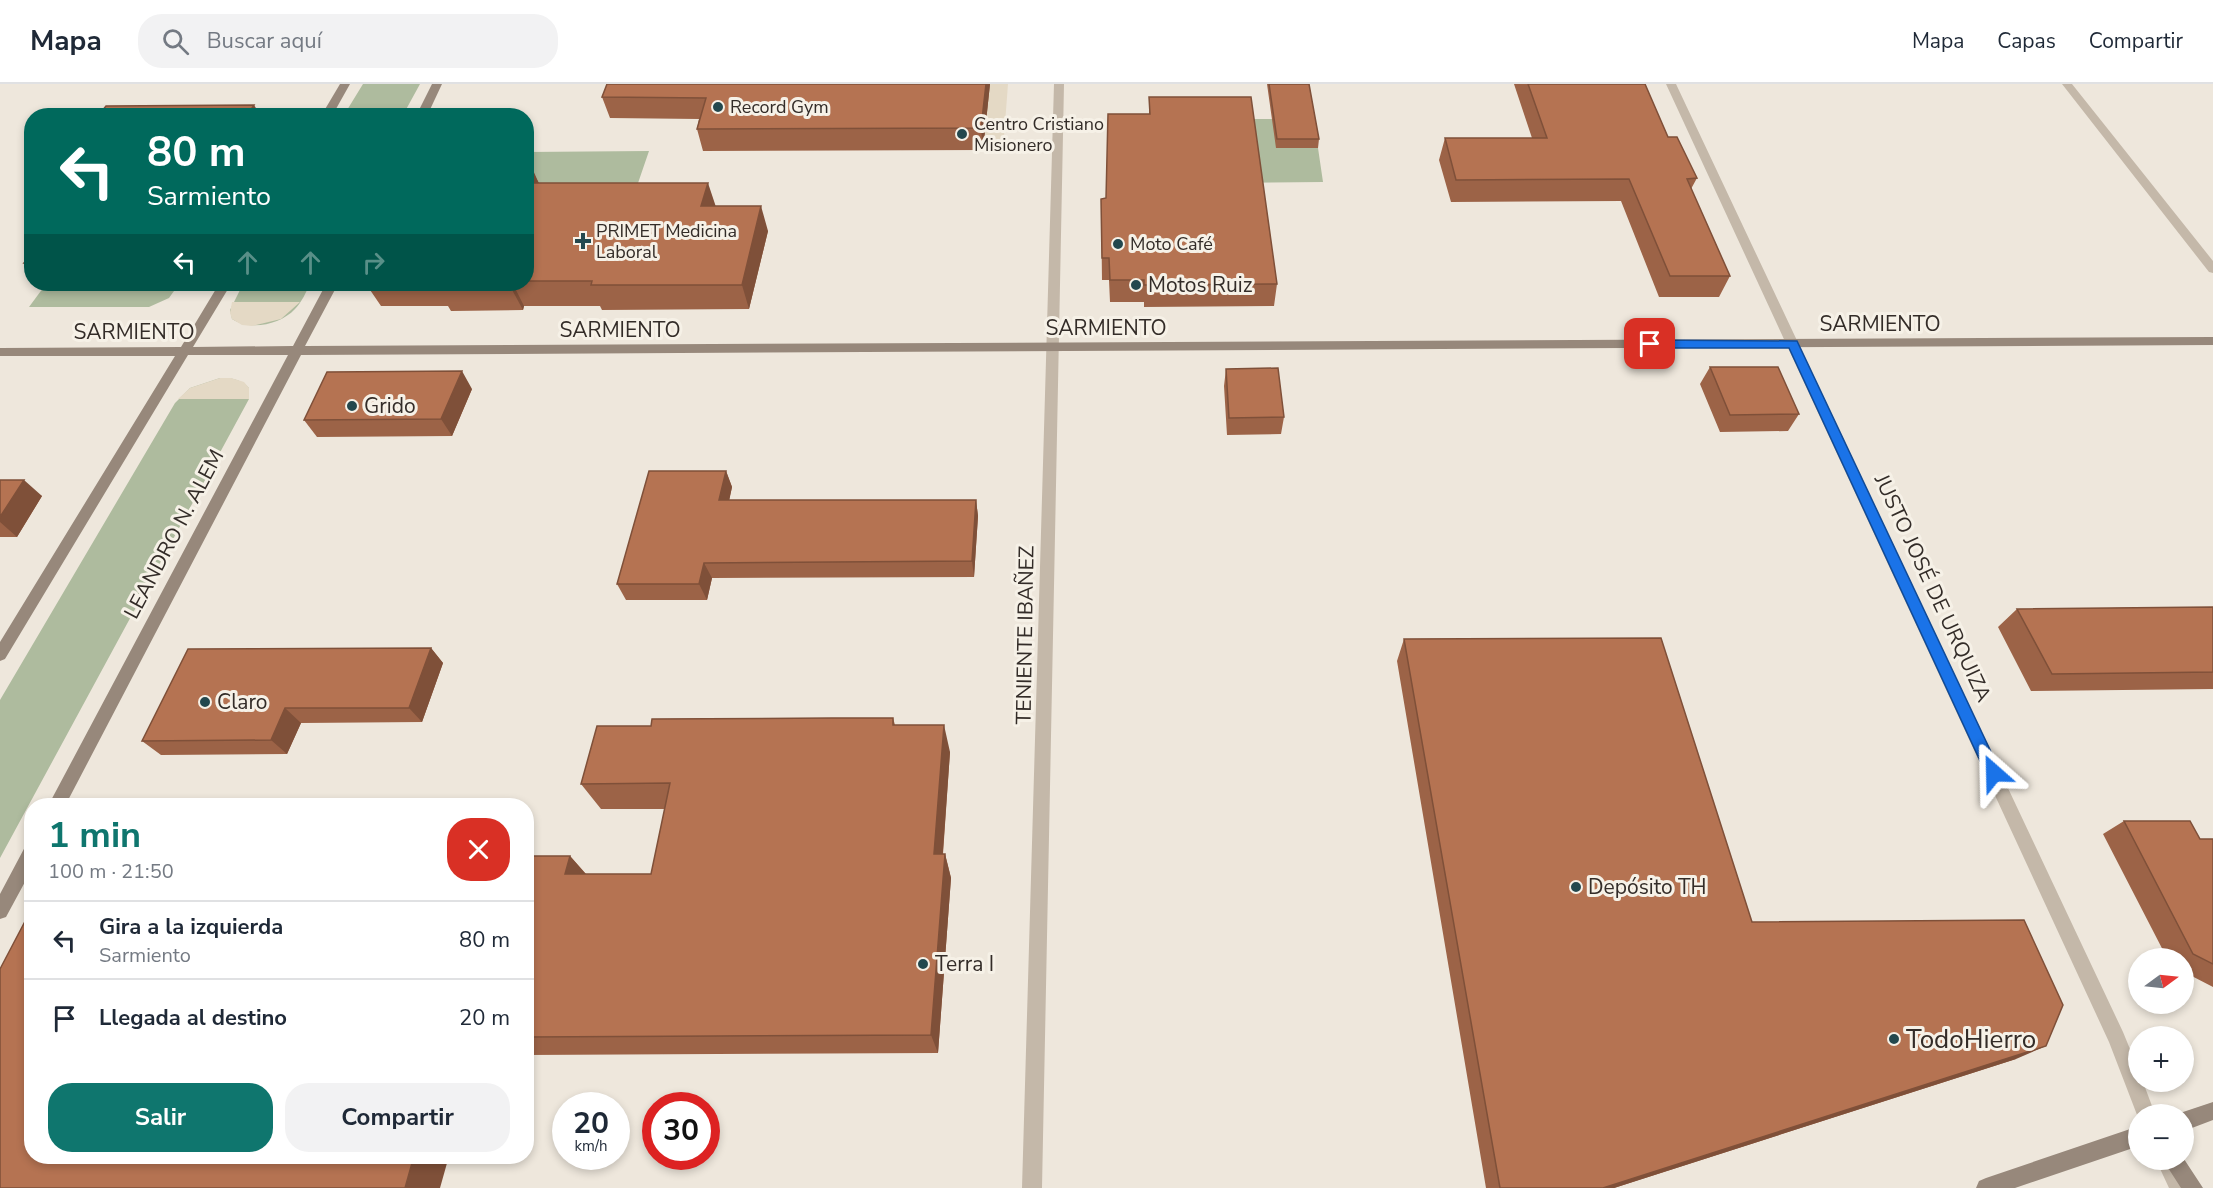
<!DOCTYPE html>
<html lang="es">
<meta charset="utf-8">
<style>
:root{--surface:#fff;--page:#f2f2f3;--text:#1f2937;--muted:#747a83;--line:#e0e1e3;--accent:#0f766e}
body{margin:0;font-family:"Nunito Sans",sans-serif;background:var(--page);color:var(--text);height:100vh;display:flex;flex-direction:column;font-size:22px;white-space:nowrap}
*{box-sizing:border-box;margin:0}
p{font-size:20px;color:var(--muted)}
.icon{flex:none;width:33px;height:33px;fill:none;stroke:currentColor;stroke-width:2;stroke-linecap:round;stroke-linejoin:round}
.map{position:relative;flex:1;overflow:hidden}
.details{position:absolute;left:24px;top:714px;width:510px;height:366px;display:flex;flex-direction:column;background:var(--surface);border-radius:24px;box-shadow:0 3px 9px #0003}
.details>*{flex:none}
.banner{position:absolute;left:24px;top:24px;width:510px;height:183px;border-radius:24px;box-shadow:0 3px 9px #0003;background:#00695c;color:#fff;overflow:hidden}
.needle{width:39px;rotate:75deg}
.tools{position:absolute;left:2128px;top:864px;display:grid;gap:12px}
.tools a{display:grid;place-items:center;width:66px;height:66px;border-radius:50%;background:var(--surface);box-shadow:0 3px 9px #0003;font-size:30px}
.speed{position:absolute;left:552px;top:1008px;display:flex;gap:12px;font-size:30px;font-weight:700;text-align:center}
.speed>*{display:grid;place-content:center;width:78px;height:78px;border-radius:50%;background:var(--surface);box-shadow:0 3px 9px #0003;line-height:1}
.speed small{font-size:15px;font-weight:400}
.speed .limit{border:9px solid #d22;background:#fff;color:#111}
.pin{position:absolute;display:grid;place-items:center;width:51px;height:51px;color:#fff;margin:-26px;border-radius:12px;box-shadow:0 3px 9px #0006}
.me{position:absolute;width:66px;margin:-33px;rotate:335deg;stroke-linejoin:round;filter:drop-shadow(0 0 4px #0008)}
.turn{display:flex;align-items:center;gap:21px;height:126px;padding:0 24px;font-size:27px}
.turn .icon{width:78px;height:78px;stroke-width:2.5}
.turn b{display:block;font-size:42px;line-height:51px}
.lanes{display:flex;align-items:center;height:57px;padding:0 24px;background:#0003;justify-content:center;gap:30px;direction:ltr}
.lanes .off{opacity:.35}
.round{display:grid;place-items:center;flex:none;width:63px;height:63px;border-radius:24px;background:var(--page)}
.headline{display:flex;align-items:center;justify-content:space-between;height:102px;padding:0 24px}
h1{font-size:36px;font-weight:700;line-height:45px;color:var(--accent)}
.cta{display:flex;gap:12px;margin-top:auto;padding:12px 24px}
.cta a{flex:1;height:69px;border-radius:24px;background:var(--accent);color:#fff;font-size:24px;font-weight:700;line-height:69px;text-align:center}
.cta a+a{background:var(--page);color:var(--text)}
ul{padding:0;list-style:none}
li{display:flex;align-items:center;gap:18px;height:78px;padding:0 24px;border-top:2px solid var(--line)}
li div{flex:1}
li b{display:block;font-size:22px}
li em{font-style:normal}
header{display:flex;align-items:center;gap:36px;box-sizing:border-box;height:84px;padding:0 30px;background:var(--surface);border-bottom:2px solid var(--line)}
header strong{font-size:28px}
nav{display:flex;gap:33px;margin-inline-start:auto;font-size:21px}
.search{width:420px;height:54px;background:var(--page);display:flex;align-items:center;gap:15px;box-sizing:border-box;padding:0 21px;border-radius:24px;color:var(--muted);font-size:22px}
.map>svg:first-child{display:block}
.green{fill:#aebb9e}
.plaza{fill:#e4d9c5}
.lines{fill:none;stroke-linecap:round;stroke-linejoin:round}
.street{fill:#c4b8a9;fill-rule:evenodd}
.secondary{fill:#97887b;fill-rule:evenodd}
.wall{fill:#9c6347}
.shaded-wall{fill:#7f5039}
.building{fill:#b57352;stroke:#7f5039;stroke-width:1.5}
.route{fill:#1a73e8;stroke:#114b97;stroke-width:1.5}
.poi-dot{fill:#23484e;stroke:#f6f1e7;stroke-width:2}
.labels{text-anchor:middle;stroke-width:6;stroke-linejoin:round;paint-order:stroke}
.far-poi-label{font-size:18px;fill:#332c28;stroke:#f6f1e7;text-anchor:start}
.poi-label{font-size:21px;fill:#332c28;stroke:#f6f1e7;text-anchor:start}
.street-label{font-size:21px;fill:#332c28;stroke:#f6f1e7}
.near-poi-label{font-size:26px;fill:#332c28;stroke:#f6f1e7;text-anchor:start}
</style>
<header>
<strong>Mapa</strong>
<div class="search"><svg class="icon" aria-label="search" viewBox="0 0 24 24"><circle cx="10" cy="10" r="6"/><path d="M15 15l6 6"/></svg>Buscar aquí</div>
<nav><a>Mapa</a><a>Capas</a><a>Compartir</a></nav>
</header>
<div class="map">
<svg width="2213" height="1104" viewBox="0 0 2213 1104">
<rect width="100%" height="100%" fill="#eee7dc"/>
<path class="green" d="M363,0H420L403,31H344Z
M1236,35H1283L1287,64H1318L1323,98L1108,100Z
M649,67L637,102H527L526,68Z
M46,200H179L169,214L149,223H29Z
M243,200H310C306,208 302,218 295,225C280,241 250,247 232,235L230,226Z
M220,294C232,294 241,295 249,304V315L0,774V616L175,319L190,304Z"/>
<path class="plaza" d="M989,0H1008L1003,66H983Z
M232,218H300L281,235L252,242L242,241L232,235L230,229Z
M220,294H231L244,298L249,304V315H178L190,304Z"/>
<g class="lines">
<path class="street" d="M1054,0H1064L1042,1104H1022Z
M1666,0H1676L2123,948L2139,987V998H2143L2155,1030H2139V1036L2109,958Z
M2062,0H2072L2213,177V189L2209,188Z
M2156,1076H2176L2189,1104H2169Z"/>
<path class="secondary" d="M340,0H350L332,32H321Z
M432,0H442L427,32H416Z
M219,200H231L193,263L293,262L326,200H338L305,262L2213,253V261L301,271L65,722H48L288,271H188L5,575L0,577V558L175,272H0V264L181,263Z
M32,759V785L6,833L0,835V810L26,761Z
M2213,1018V1036L2184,1047V1030H2177Z
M2139,1042V1062L2015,1104H1976L1979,1097L1986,1094Z
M2184,1075L2203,1104H2181L2163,1076Z"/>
</g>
<path class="wall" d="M990,0L983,66L703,67L697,45L699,35L610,34L602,13Z
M1267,0H1309L1319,55L1318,64H1276Z
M1514,0H1645L1668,53L1697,94L1691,105L1730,192L1719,213H1659L1621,117L1451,118L1439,76L1445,54H1532Z
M1149,13L1277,200L1274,222L1144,223V218H1110L1109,196H1102L1101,115L1106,114L1149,30Z
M526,77L539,99L715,122L768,147L749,225L602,226L600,222H524L523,226L451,227L448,222H381L366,200H526Z
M32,169V188L24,179Z
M1710,283L1799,330L1788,347L1720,348L1700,300Z
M1226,285L1284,333L1281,350L1227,351L1224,302Z
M472,305L452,352L317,353L304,336Z
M726,387L732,403L729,416H976L978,432L974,493L712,494L707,516H626L617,500Z
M0,396L42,412L17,453H0Z
M2213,523V605L2031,607L1998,543L2017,525Z
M1404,555L1752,838L2016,975L1614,1104H1486L1397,577Z
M431,564L443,579L422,638L301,639L287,670L161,671L142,657Z
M893,634L895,641L950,668L943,770H945L951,794L938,969L526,971V772H570L586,790H651L665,725H601L581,700L651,642Z
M2124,737L2200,755H2213V903L2184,888V874H2167L2103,750Z"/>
<path class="shaded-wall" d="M986,0H990L983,66L981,44Z
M254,21L261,32H247Z
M529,77L540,102L526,114V84Z
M708,99L716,123L701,122Z
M761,122L768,147L749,225L742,201Z
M511,200H513L524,222L523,226L510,202Z
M462,287L472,305L452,352L441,335Z
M726,387L732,403L726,432L719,416Z
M24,396L42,412L17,453L0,438V433Z
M976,416L978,432L974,493L972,477Z
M704,479L712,494L707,516L699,500Z
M431,564L443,579L422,638L409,624Z
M285,624L301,639L287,670L271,656Z
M944,641L950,668L941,794L934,770Z
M945,770L951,794L938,969L931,951Z
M570,772L591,796L565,790Z
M2046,962L2016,975L1614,1104H1603Z
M414,1072H449L440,1104H405Z"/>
<path class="building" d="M607,0H986L981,44L697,45L706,14L602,13Z
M1269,0H1309L1319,55H1277Z
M1528,0H1645L1668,53H1677L1697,94L1687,95L1730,192H1670L1629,95L1456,96L1445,54H1547Z
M1149,13H1251L1277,200L1144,201V196H1110L1109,174H1102L1101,115L1106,114L1108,30H1150Z
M254,21L247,32H98L106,22Z
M526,99H708L701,122H761L742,201H591L592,197H526Z
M32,169V179H24Z
M437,200H511L510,202H436Z
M1710,283H1778L1799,330L1730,331Z
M1278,284L1284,333L1229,334L1226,285Z
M462,287L441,335L304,336L327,288Z
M649,387H726L719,416H976L972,477L704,479L699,500H617Z
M0,396H24L0,433Z
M2213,523V588L2052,590L2017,525Z
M1661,554L1752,838L2024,836L2063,921L2046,962L1603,1104H1500L1404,555Z
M431,564L409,624H285L271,656L142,657L188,565Z
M832,634H893V641H944L934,770H945L931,951L526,953V772H570L565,790H651L670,699L581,700L597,642H651L652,635Z
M2124,737H2190L2200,755H2213V880L2193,870Z
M32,824V1072H414L405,1104H0V885Z"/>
<path class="route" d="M1650,256L1797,257L2001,689L1999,694H1988L1789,264H1650L1644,260Z"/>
<g class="poi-dot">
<circle cx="718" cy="23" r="6"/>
<circle cx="962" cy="50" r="6"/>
<path d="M580 148h6v6h6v6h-6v6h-6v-6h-6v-6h6z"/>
<circle cx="1118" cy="160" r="6"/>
<circle cx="1136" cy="201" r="6"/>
<circle cx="352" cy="322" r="6"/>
<circle cx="205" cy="618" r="6"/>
<circle cx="1576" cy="803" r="6"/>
<circle cx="923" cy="880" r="6"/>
<circle cx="1894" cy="955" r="6"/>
</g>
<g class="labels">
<g class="far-poi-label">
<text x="730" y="29">Record Gym</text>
<text x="974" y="46">Centro Cristiano<tspan x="974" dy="21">Misionero</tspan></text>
<text x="596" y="153">PRIMET Medicina<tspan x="596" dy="21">Laboral</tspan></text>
<text x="1130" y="166">Moto Café</text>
</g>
<g class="poi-label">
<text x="1148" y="208">Motos Ruiz</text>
<text x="364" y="329">Grido</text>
<text x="217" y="625">Claro</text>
<text x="1588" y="810">Depósito TH</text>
<text x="935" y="887">Terra I</text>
</g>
<g class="street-label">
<text x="1880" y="247">SARMIENTO</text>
<text x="1106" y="251">SARMIENTO</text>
<text x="620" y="253">SARMIENTO</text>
<text x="134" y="255">SARMIENTO</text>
<text transform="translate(174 450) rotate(-62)" y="7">LEANDRO N. ALEM</text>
<text transform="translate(1933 504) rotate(65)" y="7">JUSTO JOSÉ DE URQUIZA</text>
<text transform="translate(1025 551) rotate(-89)" y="7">TENIENTE IBAÑEZ</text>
</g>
<g class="near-poi-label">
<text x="1906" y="964">TodoHierro</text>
</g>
</g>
</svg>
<div class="tools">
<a><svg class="needle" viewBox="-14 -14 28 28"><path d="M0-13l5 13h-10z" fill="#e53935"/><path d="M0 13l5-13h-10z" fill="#747a83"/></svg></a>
<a>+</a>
<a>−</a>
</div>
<div class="speed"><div>20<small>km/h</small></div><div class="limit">30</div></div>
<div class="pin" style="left:1650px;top:260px;background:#d93025"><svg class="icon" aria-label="arrive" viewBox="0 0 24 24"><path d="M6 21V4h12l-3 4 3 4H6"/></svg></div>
<svg class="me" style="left:1994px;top:689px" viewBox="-20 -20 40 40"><path d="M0-17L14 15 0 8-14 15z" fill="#1a73e8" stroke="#fff" stroke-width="4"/></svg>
<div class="banner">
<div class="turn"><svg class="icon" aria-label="left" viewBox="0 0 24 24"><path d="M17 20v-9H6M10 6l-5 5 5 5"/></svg><div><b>80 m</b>Sarmiento</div></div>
<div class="lanes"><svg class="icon" aria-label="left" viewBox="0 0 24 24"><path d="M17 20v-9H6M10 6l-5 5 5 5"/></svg><svg class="icon off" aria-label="ahead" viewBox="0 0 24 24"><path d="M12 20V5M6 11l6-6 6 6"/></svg><svg class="icon off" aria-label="ahead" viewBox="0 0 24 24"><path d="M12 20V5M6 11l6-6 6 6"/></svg><svg class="icon off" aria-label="right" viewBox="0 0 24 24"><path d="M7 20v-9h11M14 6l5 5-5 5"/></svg></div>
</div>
<section class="details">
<div class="headline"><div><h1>1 min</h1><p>100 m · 21:50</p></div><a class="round" style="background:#d93025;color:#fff"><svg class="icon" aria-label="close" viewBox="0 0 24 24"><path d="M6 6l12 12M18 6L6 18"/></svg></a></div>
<ul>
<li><svg class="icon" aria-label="left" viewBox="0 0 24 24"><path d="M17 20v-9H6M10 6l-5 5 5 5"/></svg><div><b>Gira a la izquierda</b><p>Sarmiento</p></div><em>80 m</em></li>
<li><svg class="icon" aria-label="arrive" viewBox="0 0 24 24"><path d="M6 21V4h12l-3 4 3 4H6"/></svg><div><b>Llegada al destino</b></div><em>20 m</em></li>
</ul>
<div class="cta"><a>Salir</a><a>Compartir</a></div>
</section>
</div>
